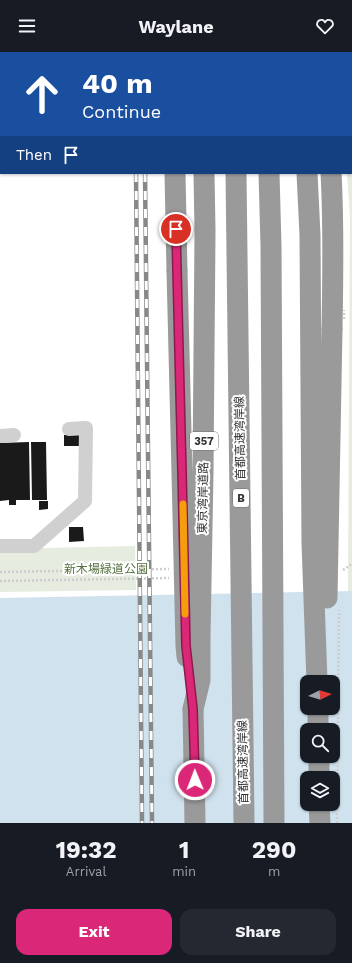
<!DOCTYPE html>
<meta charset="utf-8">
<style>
:root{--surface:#171b24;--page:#242831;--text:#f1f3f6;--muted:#9ea1a6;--accent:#db2777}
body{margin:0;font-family:"Work Sans","Noto Sans JP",sans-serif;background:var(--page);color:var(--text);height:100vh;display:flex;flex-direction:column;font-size:15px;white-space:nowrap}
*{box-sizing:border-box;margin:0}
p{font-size:13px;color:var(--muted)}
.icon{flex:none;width:22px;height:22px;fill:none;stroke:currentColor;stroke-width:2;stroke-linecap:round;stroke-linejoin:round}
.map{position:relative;height:771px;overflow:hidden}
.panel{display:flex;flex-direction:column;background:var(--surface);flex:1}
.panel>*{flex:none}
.guide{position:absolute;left:0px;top:0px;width:352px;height:122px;box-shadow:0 1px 3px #0004;background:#1a4fa0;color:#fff;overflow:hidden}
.needle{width:26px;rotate:85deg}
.buttons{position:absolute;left:300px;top:623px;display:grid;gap:8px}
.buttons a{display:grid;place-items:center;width:40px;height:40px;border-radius:8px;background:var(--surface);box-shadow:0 1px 3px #0004;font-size:20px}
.pin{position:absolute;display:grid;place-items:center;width:34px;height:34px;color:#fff;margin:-17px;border:2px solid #fff;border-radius:50%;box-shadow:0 1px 4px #0007}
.me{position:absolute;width:44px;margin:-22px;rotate:359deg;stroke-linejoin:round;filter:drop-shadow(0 0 3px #0008)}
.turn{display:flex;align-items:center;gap:14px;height:84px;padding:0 16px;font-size:18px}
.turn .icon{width:52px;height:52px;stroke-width:2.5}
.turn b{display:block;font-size:28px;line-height:34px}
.then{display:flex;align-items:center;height:38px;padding:0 16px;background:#0003;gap:8px;font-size:15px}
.eta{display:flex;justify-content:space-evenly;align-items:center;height:68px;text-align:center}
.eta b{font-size:24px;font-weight:700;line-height:28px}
.action{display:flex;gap:8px;margin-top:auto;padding:8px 16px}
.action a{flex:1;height:46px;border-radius:12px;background:var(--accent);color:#fff;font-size:16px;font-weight:700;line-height:46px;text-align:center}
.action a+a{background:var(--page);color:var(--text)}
header{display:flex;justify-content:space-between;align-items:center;height:52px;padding:0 16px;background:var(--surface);font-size:18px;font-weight:700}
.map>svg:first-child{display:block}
.green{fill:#e6ecdf}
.water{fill:#cfe2ee;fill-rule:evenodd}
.building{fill:#1a1a1a}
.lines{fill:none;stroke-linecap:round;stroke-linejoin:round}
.path{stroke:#cdcdcd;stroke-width:2.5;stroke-dasharray:2 2;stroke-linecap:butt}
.minor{stroke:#d0d0d0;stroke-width:14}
.highway{stroke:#9a9a9a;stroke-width:21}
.rail-casing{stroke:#888;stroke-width:4.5}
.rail{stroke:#fff;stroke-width:3;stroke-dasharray:9;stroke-linecap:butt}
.path-bridge{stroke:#cdcdcd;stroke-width:2.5;stroke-dasharray:2 2;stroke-linecap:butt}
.highway-bridge{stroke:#9a9a9a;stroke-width:21}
.route-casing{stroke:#8e194d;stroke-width:10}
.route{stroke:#db2777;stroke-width:7}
.slow{stroke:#f59e0b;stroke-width:7}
.labels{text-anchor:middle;stroke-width:4;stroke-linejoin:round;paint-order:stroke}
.shield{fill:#fff;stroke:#707070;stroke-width:1}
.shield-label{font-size:11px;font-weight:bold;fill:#333}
.street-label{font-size:12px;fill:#333;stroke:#fff}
.park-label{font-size:12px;fill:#56703f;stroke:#fff}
</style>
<header><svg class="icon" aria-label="menu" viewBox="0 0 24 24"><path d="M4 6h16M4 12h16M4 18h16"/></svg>Waylane<svg class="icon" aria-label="heart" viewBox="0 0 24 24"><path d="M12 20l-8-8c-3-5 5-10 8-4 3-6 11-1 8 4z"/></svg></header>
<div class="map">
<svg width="352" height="771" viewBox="0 0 352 771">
<rect width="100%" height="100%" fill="#fff"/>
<path class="green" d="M341,0H352V539H348L350,165L347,121H351V1H341Z
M135,494L136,538L0,540V497Z"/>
<path class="water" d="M352,539V771H0V546ZM307,630H333V656H307ZM307,678H333V704H307ZM307,726H333V752H307Z"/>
<path class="building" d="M64,383H80V394H64Z
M29,390L30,448H16V453H9V448L0,449V391Z
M31,390H46L47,448H32Z
M39,449H48V457L39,458Z
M69,475H83L84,489L69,490Z"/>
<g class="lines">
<path class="path" d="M343,518L352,512
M0,520L169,517
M0,529L169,526"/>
<path class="minor" d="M0,384L14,383
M0,494H34L85,449L86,376L69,377"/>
<path class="highway" d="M173,0V1
M201,0V1
M234,0V1
M264,0V1
M300,0V1
M324,0V1
M175,121L177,219
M331,121C334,173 333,225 332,277
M318,656V678
M193,657L195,771
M319,704V726
M319,752L320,771"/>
<defs>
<path id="rail" d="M135,0V1
M142,0V1
M136,121L142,771
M145,121L152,771"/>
</defs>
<use href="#rail" class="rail-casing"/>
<use href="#rail" class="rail"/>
<path class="path-bridge" d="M344,267V258
M337,771L339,558"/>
<path class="highway-bridge" d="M236,121L244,771
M269,121L271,194L274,771
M307,121L310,183L312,491L317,630
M177,219L182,421L186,594L187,605
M327,546L332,277
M193,657L200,628V584L203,421L205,179L204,121"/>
</g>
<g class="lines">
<defs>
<path id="route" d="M176,177L182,420L186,594L193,657L195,728"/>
</defs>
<use href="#route" class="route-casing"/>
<use href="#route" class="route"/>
<path class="slow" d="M183,452L185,562"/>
</g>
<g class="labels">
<g class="shield">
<rect x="190" y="380" width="28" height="18" rx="3"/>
<rect x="233" y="437" width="16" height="18" rx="3"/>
</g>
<g class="shield-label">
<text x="204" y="393">357</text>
<text x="241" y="450">B</text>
</g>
<g class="street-label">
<text transform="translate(240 386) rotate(-91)" y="4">首都高速湾岸線</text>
<text transform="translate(203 446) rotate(-89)" y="4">東京湾岸道路</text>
<text transform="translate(243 710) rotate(-91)" y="4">首都高速湾岸線</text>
</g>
<g class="park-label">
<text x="106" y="521">新木場緑道公園</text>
</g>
</g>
</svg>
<div class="buttons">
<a><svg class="needle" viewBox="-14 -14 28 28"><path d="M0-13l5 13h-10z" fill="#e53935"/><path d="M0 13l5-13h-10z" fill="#9ea1a6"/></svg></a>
<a><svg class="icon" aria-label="search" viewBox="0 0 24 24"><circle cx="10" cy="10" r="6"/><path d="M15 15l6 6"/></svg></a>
<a><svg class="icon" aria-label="layers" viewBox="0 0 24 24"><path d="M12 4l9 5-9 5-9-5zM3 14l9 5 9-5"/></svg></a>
</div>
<div class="pin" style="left:176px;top:177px;background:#d93025"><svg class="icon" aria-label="arrive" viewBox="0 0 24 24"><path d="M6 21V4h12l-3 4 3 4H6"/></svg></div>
<svg class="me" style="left:195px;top:728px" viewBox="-20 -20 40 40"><circle r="17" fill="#db2777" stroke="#fff" stroke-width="3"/><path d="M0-11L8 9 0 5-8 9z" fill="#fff"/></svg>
<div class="guide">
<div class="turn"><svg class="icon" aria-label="ahead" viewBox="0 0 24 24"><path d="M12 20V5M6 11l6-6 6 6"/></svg><div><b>40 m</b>Continue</div></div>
<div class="then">Then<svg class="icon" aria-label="arrive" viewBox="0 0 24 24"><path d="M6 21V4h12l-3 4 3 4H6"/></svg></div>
</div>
</div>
<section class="panel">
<div class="eta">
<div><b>19:32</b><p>Arrival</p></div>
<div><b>1</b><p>min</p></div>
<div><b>290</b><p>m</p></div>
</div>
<div class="action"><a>Exit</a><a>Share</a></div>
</section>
